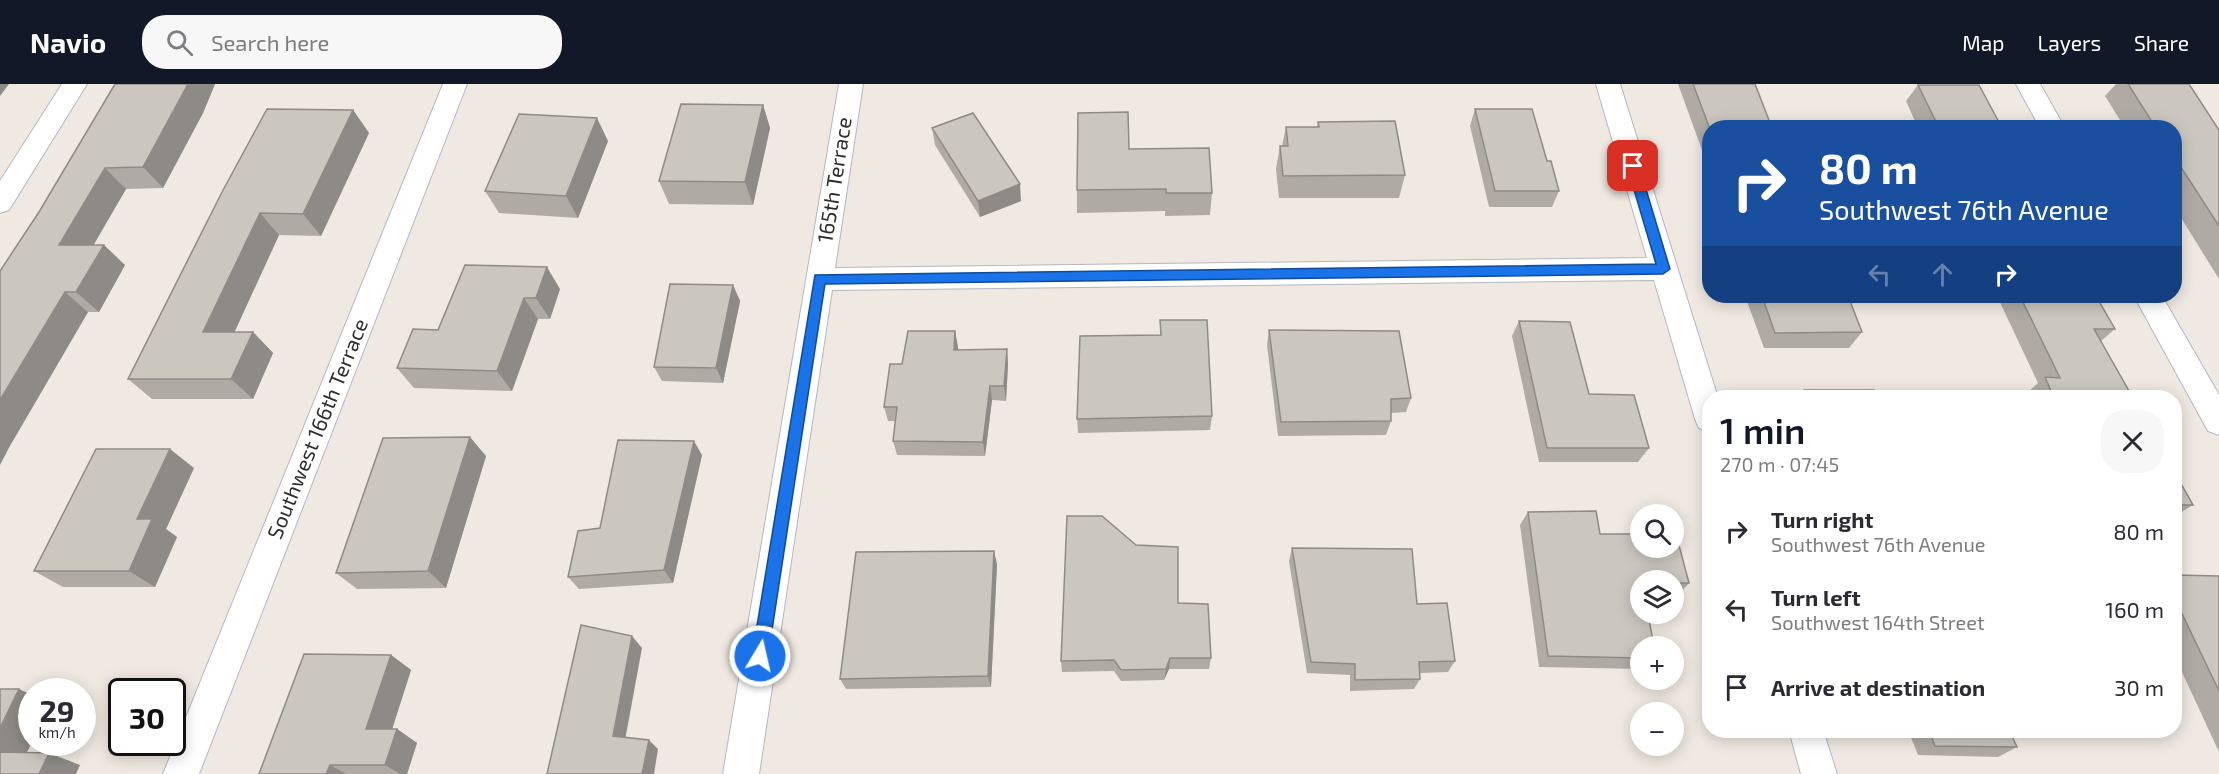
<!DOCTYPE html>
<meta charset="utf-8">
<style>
:root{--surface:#fff;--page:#f7f7f7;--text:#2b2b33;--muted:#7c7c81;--accent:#111827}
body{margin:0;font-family:"Exo 2",sans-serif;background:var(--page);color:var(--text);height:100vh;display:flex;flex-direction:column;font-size:22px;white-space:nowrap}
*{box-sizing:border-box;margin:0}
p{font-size:20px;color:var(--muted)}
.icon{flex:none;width:33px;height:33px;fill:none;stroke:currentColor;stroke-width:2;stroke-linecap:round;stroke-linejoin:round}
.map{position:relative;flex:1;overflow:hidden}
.side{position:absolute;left:1702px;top:306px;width:480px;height:348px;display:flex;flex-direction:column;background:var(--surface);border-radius:24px;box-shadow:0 3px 15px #0003}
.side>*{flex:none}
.banner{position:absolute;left:1702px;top:36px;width:480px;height:183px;border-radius:24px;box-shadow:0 3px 15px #0003;background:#1a4fa0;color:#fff;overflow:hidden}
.buttons{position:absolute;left:1630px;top:420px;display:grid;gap:12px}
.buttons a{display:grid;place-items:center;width:54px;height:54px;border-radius:50%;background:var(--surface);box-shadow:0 3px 15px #0003;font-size:30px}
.speed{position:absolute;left:18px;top:594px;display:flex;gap:12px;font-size:30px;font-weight:700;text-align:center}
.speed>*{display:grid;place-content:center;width:78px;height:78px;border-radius:50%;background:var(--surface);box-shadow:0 3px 15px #0003;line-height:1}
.speed small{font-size:15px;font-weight:400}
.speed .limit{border:3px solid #111;border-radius:9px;background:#fff;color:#111}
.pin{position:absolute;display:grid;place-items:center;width:51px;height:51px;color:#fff;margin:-26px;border-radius:12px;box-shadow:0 3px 9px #0006}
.me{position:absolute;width:66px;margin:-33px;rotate:9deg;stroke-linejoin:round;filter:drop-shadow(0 0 4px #0008)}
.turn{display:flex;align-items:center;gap:21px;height:126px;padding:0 18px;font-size:27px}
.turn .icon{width:78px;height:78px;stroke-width:2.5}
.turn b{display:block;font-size:42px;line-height:51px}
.lanes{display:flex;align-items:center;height:57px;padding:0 18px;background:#0003;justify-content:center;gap:30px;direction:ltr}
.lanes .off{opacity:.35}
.round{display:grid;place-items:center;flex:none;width:63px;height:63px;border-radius:24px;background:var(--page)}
.headline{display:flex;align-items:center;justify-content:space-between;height:102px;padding:0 18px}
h1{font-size:36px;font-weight:600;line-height:45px;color:var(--accent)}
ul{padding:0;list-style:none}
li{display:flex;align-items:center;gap:18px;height:78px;padding:0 18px}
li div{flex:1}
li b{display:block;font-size:22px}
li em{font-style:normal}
header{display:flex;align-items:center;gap:36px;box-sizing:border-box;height:84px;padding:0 30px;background:var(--accent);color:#fff}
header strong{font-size:28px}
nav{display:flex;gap:33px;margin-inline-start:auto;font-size:21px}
.search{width:420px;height:54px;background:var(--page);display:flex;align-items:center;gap:15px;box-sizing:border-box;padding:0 21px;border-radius:24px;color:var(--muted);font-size:22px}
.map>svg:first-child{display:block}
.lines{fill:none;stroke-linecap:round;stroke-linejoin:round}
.minor-casing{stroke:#b4b7c1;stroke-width:2}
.minor{fill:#fff;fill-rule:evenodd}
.wall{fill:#afaba4}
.shaded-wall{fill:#8e8b86}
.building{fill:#cbc7bf;stroke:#8e8b86;stroke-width:1.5}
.route{fill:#1a73e8;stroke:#114b97;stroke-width:1.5}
.labels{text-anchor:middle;stroke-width:5;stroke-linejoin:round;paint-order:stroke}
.street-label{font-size:21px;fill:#2e2e2e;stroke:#fff}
</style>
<header>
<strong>Navio</strong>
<div class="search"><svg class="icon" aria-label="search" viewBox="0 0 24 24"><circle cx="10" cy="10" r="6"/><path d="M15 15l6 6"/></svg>Search here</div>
<nav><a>Map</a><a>Layers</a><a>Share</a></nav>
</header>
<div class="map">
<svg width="2219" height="690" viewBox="0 0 2219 690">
<rect width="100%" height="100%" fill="#efe9e1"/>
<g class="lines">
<defs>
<path id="minor" d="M62,0H87L9,126L0,129V97Z
M443,0H467L199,690H163Z
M839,0H863L835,184L1647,174L1596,0H1620L1718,314H1710V348L1699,344L1695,335L1654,196L832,206L759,690H723Z
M2016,0H2040L2065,44H2040Z
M2134,212H2162L2219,311V351L2208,347Z
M1789,646H1823L1837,690H1801Z"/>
</defs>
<use href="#minor" class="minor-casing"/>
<use href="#minor" class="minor"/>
</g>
<path class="wall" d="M115,0H215L203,29L163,104L126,105L93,161L125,181L99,228H88L11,360L39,128Z
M1678,0H1755L1710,44V88Z
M2116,0H2189L2219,46V195L2175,124V44H2125L2105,12Z
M1918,1L2002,44H1918L1906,17Z
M763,21L770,44L753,121L669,120L659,97Z
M1475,25L1559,107L1552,123H1489L1470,42Z
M353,26L369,49L321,152L279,151L234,248H253L273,269L253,315H152L128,295L222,108Z
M1318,38L1405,91L1399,114H1279L1276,85L1280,62H1282L1286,43H1317Z
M932,44L1021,117L980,133L935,61Z
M608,57L578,134L499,129L485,107Z
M1129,65L1212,109L1210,131L1165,132V127L1077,129V106Z
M465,181L560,205L550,235H538L512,307L414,304L397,284L438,246Z
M733,201L740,217L723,299L662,297L654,283Z
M1745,212H1848L1862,248L1849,264H1764Z
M1997,212H2096L2115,245L2101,257L2133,314H2030L2028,308L2038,299Z
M1160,236L1212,332L1210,346L1078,349L1077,335L1160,251Z
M1519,237L1589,310L1649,364L1638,378H1539L1512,252Z
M1269,246L1411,314L1406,328L1391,329V337L1386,351L1278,352L1267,261Z
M955,247L958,266L1007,265L1008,280L1006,317L992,316L985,372L897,371L893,357L896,337H888L884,323L902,280Z
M1804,306L1877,314H1798Z
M702,371L673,499L579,505L568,493Z
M486,372L446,504L357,505L336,489Z
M194,384L166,445L177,453L155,503H63L34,487Z
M2175,389L2193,421L2175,432Z
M1528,428L1600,450L1689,499L1678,511H1674V496H1641V585L1539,583L1520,441Z
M1292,464L1417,520L1455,577L1448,588L1420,589V595L1414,605L1350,607V591L1307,589L1289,477Z
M997,480L991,603L846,605L840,595Z
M2175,491L2219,492V668L2175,573Z
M1178,519L1211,574L1209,585H1169L1164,596L1121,597L1114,587L1062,588L1061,577Z
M391,571L411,586L392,645H397L417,659L407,690H259Z
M1908,646H2009L2017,663L1998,673L1918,671Z"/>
<path class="shaded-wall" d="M0,0H9L0,12Z
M188,0H215L203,29L163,104L143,83Z
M763,21L770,44L753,121L745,98Z
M353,26L369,49L321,152L303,130Z
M597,34L608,57L578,134L566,112Z
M105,84L126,105L82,181L59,161Z
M1020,100L1021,117L980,133L978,117Z
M260,129L279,151L225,269L203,248Z
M104,161L125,181L99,228L76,208Z
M547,183L560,205L550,235L536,214Z
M733,201L740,217L723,299L716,284Z
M65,208L88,228L11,360L0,381V316Z
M524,214L538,235L512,307L497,287Z
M955,247L958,263L957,281L954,266Z
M253,248L273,269L253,315L231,295Z
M1007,265L1008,280L1006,317L1004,302Z
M990,302L992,316L985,372L983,358Z
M470,353L486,372L446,504L428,487Z
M694,357L702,371L673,499L664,486Z
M170,365L194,384L166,445L177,453L155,503L129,487L137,435Z
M994,467L997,480L991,603L988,592Z
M632,552L642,564L624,662L613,652Z
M391,571L411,586L388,658L366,645Z
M1170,574L1169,585L1164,596L1166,585Z
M19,605L32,611V658L21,681L0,673V644Z
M397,645L417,659L407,690H400L385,681Z
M649,656L658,665L654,690H642Z
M49,669L80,681L76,690H39Z
M330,681L346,690H326Z"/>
<path class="building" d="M115,0H188L143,83L105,84L59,161H104L76,208H65L0,316V187L39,128Z
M1693,0H1755L1772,44H1710V45Z
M2128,0H2189L2219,46V142L2175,74V44H2156Z
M1918,1H1979L2002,44H1939Z
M681,20L763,21L745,98L659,97Z
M267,25L353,26L303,130L260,129L203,248H253L231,295H128L222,108Z
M1475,25H1532L1547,77H1551L1559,107H1495Z
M1128,28L1129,65L1209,64L1212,109H1166V105L1077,106L1078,29Z
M973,29L1020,100L978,117L932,44Z
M519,30L597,34L566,112L485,107Z
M1395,37L1405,91L1283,92L1280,62H1288L1286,43H1319L1318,38Z
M465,181L547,183L536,214H524L497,287L397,284L413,245L438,246Z
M670,200L733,201L716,284L654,283Z
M1762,212H1848L1862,248L1775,249Z
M2020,212H2096L2115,245H2094L2133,314H2054L2045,293L2060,294Z
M1160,236H1207L1212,332L1077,335L1080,252L1161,251Z
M1519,237L1570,238L1589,310L1634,311L1649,364H1547Z
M1269,246L1399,247L1411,314L1391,315V337L1281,338Z
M908,247H955L954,266L1007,265L1004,302H990L983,358L893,357L897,323H884L890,280H902Z
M1804,306H1874L1877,314H1806Z
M470,353L428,487L336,489L383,354Z
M618,356L694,357L664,486L568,493L578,447L600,444Z
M96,365H170L137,435H152L129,487H34Z
M2175,389L2193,421H2175Z
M1596,427L1600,450H1641V464H1674V450H1676L1689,499H1674V496H1641V530H1648L1654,562H1641V574L1548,572L1528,428Z
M1067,432H1102L1136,461L1178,463V519L1208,520L1211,574H1170L1166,585L1121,586L1114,576L1061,577Z
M1292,464L1412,465L1417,520L1447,519L1455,577L1419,578L1420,595L1355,596V580L1311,578Z
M994,467L988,592L840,595L856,468Z
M2175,491L2219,492V607L2175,515Z
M581,541L632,552L613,652L649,656L642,690H547Z
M304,570L391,571L366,645H397L385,681H330L326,690H259Z
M0,605H19L0,644Z
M1929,646H2009L2017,663L1935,662Z
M0,668L49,669L39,690H0Z"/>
<path class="route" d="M1633,78L1639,82L1670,185L1663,190L825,200L768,572L765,577L760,579L755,577L752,572L815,191L1656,180L1627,82Z"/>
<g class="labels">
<g class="street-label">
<text transform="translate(835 96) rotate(-81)" y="7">165th Terrace</text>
<text transform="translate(318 345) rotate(-68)" y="7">Southwest 166th Terrace</text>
</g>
</g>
</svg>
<div class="buttons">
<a><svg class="icon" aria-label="search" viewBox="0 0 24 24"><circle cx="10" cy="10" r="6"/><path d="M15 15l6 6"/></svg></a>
<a><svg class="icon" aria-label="layers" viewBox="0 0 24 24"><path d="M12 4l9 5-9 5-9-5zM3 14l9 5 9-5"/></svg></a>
<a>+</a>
<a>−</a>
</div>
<div class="speed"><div>29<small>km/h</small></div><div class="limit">30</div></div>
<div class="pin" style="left:1633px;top:82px;background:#d93025"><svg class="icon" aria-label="arrive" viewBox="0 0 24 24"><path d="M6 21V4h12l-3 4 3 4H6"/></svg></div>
<svg class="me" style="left:760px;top:572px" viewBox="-20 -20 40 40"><circle r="17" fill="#1a73e8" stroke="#fff" stroke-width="3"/><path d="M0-11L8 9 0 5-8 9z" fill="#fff"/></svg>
<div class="banner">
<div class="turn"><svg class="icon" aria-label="right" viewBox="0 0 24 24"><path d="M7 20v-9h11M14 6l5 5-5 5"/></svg><div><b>80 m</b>Southwest 76th Avenue</div></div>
<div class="lanes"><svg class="icon off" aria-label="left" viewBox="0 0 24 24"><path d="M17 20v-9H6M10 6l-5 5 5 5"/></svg><svg class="icon off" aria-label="ahead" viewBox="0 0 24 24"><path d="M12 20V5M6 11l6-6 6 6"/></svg><svg class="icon" aria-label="right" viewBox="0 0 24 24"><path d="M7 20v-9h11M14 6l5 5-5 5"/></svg></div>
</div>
<section class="side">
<div class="headline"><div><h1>1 min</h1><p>270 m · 07:45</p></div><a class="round"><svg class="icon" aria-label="close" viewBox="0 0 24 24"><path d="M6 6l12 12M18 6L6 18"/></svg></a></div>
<ul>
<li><svg class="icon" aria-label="right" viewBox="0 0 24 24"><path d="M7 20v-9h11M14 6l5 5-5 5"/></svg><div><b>Turn right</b><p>Southwest 76th Avenue</p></div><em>80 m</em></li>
<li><svg class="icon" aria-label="left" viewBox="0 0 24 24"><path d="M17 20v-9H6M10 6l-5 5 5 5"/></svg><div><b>Turn left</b><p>Southwest 164th Street</p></div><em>160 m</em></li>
<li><svg class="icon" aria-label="arrive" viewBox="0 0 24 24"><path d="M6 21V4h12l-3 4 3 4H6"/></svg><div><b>Arrive at destination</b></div><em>30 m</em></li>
</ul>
</section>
</div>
